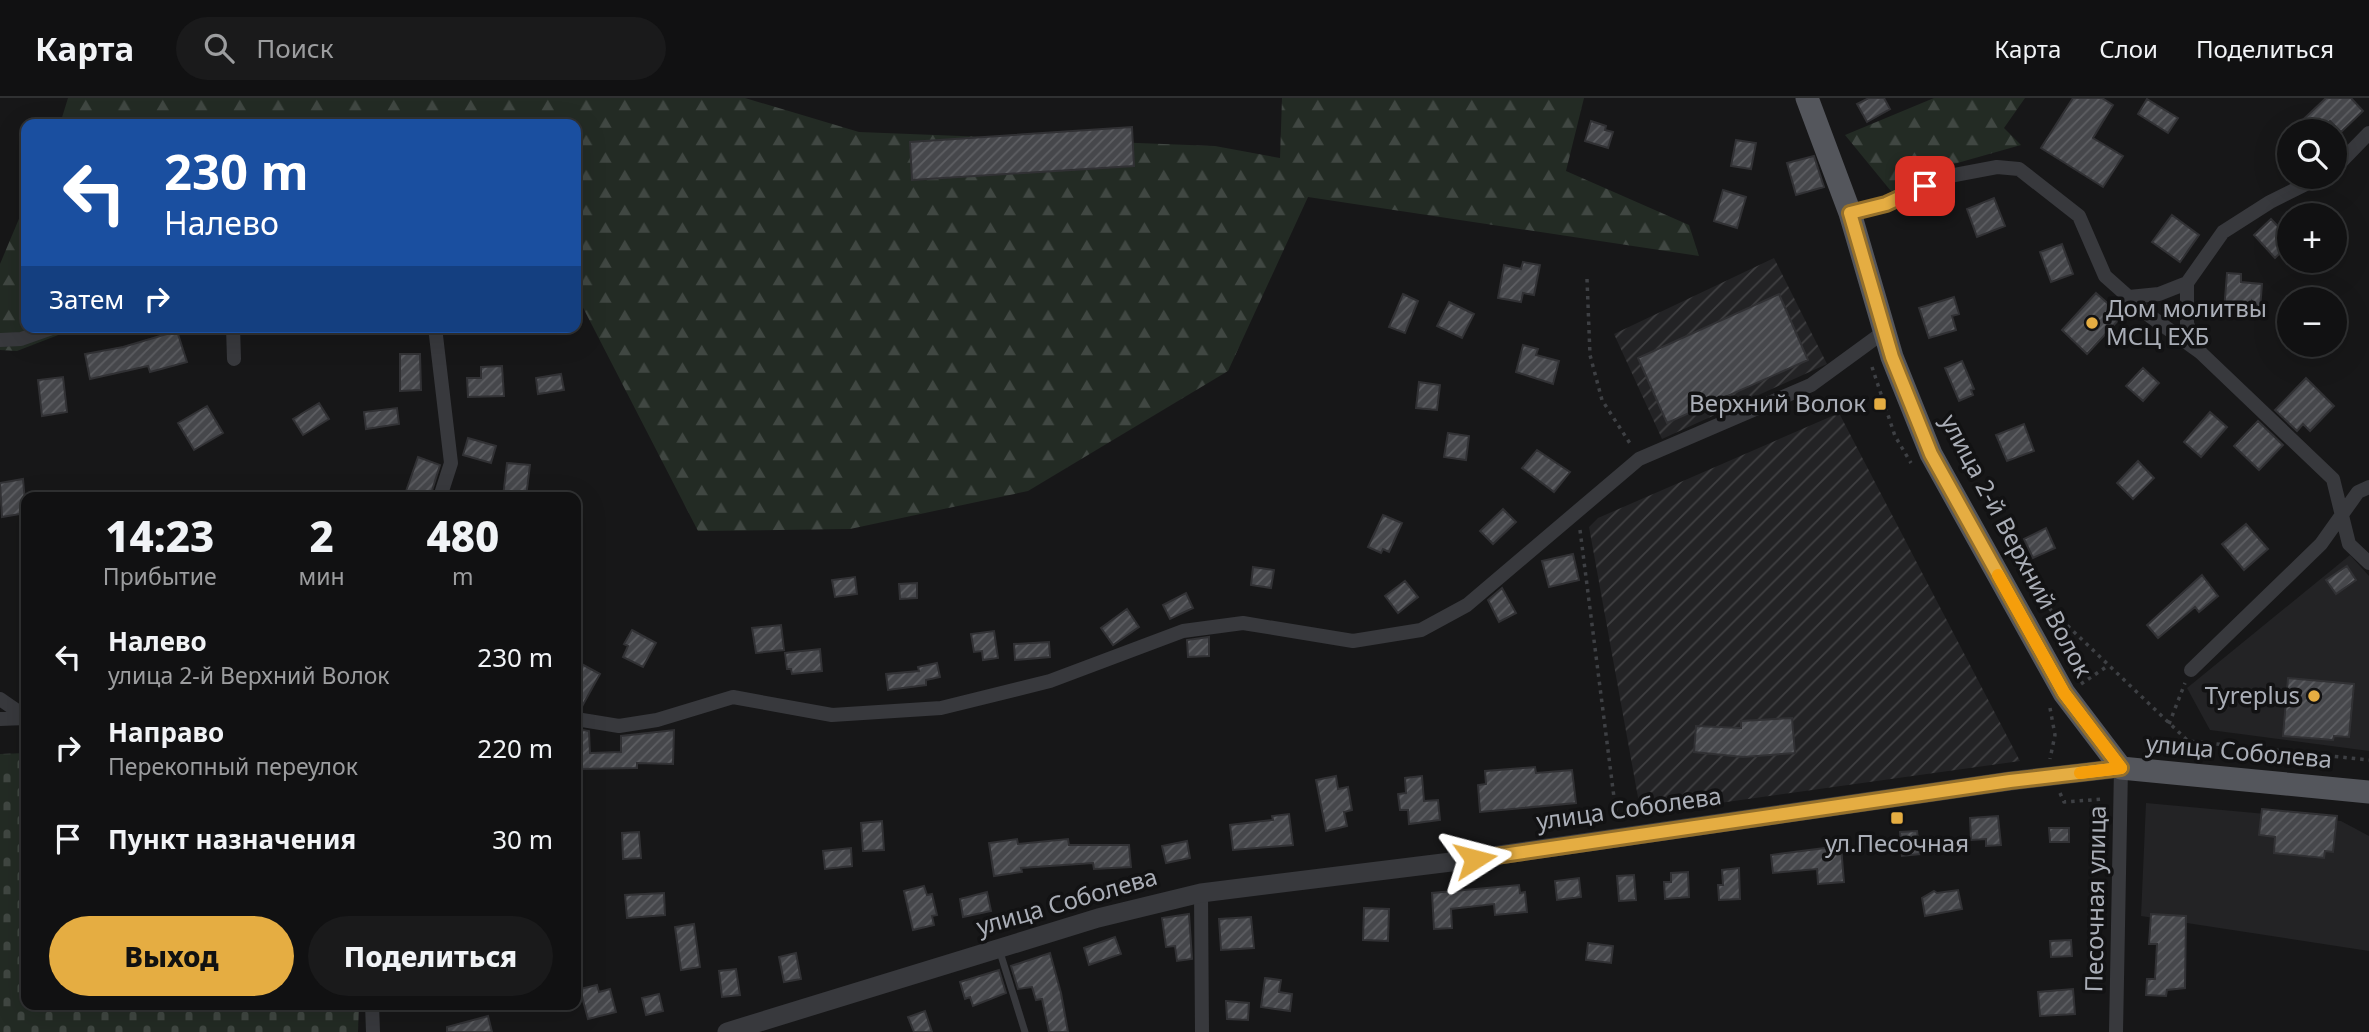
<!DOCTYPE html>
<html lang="ru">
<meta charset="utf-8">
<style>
:root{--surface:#111112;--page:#1a1a1b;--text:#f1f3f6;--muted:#9c9d9f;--line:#303132;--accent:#e5ad42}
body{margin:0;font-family:"Noto Sans",sans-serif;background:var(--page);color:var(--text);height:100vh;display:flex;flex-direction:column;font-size:26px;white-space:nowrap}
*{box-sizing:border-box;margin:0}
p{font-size:23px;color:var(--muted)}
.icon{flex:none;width:38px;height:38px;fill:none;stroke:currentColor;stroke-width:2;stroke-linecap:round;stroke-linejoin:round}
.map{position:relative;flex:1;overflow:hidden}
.details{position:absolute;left:21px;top:394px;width:560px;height:518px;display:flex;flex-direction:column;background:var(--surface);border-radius:14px;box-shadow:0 7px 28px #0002,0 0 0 2px var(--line)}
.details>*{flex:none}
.banner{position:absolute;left:21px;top:21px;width:560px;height:214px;border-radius:14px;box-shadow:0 7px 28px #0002,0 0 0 2px var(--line);background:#1a4fa0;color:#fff;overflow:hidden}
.tools{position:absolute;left:2277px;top:21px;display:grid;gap:14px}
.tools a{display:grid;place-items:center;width:70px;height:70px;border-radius:50%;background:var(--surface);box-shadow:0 7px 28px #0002,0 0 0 2px var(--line);font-size:35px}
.pin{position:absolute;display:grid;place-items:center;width:60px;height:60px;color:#fff;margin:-30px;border-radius:14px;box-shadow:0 4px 10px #0006}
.me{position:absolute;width:77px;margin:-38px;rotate:81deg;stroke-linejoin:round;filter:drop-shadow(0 0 5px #0008)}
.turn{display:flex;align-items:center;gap:24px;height:147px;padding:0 28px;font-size:32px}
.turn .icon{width:91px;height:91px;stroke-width:2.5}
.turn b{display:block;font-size:49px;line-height:60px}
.then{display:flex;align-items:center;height:66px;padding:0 28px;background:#0003;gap:14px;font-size:26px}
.eta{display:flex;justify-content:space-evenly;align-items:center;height:119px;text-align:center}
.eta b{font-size:42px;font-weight:800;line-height:49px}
.cta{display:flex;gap:14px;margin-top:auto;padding:14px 28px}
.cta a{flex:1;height:80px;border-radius:42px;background:var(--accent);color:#111;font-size:28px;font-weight:800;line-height:80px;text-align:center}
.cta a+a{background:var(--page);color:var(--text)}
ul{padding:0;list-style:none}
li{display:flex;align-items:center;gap:21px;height:91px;padding:0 28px}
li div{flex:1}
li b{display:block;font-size:26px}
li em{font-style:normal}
header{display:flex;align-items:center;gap:42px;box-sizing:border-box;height:98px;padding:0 35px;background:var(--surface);border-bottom:2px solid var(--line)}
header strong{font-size:33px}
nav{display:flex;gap:38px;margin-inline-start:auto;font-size:24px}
.search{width:490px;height:63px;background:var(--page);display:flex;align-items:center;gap:18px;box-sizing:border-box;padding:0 24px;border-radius:38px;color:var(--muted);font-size:26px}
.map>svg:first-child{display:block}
.built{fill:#232325}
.industrial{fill:url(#industrial-furrows)}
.forest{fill:url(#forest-firs)}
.cemetery{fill:url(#cemetery-stones)}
.building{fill:url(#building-hatch);stroke:#313134;stroke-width:2}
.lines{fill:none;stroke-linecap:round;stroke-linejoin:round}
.path{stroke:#3e4044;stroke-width:3.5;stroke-dasharray:3.5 5;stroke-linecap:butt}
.service{stroke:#38393d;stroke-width:7}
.minor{stroke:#38393d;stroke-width:14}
.tertiary{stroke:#38393d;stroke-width:19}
.primary{stroke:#54565c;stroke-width:23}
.route-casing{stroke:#95702b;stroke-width:18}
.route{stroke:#e5ad42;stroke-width:12}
.slow{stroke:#f59e0b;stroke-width:12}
.poi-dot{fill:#e5ad42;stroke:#121213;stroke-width:2.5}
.labels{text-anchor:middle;stroke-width:7;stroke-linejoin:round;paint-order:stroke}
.poi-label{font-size:24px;fill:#aaaeb7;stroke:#121213;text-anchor:end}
.street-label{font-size:24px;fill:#aaaeb7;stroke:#121213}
</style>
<header>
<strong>Карта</strong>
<div class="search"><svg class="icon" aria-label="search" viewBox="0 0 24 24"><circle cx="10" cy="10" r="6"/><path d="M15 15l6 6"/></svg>Поиск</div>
<nav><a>Карта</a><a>Слои</a><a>Поделиться</a></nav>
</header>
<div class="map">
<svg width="2369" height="934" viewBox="0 0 2369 934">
<defs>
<pattern id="industrial-furrows" width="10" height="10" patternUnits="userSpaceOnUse" patternTransform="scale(1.75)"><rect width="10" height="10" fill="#232325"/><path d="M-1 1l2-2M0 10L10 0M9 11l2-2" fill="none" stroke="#404042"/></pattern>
<pattern id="forest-firs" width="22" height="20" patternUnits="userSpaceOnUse" patternTransform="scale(1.75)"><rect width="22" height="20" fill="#232b24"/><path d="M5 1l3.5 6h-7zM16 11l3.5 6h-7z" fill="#404742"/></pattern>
<pattern id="cemetery-stones" width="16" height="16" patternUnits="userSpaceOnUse" patternTransform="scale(1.75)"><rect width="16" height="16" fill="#232b24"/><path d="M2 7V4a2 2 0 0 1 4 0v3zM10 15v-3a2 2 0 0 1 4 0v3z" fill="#404742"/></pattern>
<pattern id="building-hatch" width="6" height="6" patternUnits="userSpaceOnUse" patternTransform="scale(1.75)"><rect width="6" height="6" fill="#46474b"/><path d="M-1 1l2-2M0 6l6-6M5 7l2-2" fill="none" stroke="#5e5f63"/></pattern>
</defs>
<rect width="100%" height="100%" fill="#171718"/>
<path class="built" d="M2350,457L2369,478V653L2210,632L2187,590Z
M2146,705L2341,723L2369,738V853L2141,818Z"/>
<path class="industrial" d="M1774,160L1827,266L1662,341L1614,236Z
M1839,315L2020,663L1641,716L1589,429L1598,420Z"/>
<path class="forest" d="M68,0H745L859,34L1215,48L1280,60L1282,0H1584L1566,73L1689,127L1699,158L1308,99L1228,273L1028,393L850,431L698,433L576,196V26H60Z
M1934,0H2025L2004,30L2021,47L1929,73L1895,98L1845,37Z
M26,104V229H79L17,253L0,252V166Z"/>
<path class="cemetery" d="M26,655V906L359,907L358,934H0V656Z"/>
<path class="building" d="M1869,0H1884L1890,11L1867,24L1857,6Z
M2073,0H2102L2113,7L2093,40L2123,58L2103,89L2041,50Z
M2326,0H2351L2363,13L2341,34L2330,23L2320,33H2291Z
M2147,1L2178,20L2168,35L2138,16Z
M1591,23L1606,28L1605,32L1613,34L1608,50L1585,43Z
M1132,29L1134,68L912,82L910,44Z
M1736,42L1756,45L1751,71L1731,68Z
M1814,58L1824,89L1796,97L1787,65Z
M1723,92L1746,99L1737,130L1714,123Z
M1994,100L2005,128L1977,139L1967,111Z
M2172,117L2199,137L2180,164L2152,144Z
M2271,121L2289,140V146L2275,160L2254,137Z
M2062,146L2073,176L2051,184L2040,154Z
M1523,164L1540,167L1534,197L1523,195L1521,204L1498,200L1504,167L1521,171Z
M2227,175L2241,176V184L2262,186L2260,211L2252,203L2251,215L2224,213Z
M2096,195L2122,218L2087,256L2062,232Z
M1403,196L1418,203L1405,235L1389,229Z
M1779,196L1808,262L1667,325L1638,260Z
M1954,199L1959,216L1952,218L1956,232L1929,240L1919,210Z
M1449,204L1474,216L1462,240L1437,228Z
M177,233L187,264L150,274L148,268L90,281L85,256L123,249Z
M1523,247L1538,251L1536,257L1559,263L1553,286L1516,274Z
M400,256H420L421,292L400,293Z
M1962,263L1974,291L1971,292L1973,297L1959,303L1945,270Z
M502,268L504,298L468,299L467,280H481V269Z
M2143,270L2159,285L2143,303L2126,288Z
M561,276L564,292L538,296L536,280Z
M63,279L67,314L42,318L38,282Z
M2306,280L2334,308L2310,333L2303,326L2297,333L2275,312Z
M1419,284L1440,287L1437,312L1416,310Z
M319,305L329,321L303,337L293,321Z
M207,308L223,335L194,352L178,325Z
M397,310L399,326L366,331L364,314Z
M2210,314L2227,329L2201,359L2184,344Z
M2258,323L2283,347L2259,372L2234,348Z
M2024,326L2034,353L2007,363L1996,337Z
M1448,335L1469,338L1466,362L1444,359Z
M468,340L496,348L491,365L463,357Z
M1537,352L1570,374L1554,394L1522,370Z
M418,359L440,367L430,399H404Z
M2138,363L2154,380L2133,401L2117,385Z
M507,365L530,367L526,399H503Z
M23,381L26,415L2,419L0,385Z
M1503,411L1516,424L1493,446L1480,433Z
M1383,417L1402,425L1389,454L1383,451L1381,455L1368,449Z
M2246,426L2268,451L2244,472L2222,446Z
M2046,430L2055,450L2033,460L2024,441Z
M1573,456L1579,482L1549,489L1542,463Z
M2347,468L2356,482L2336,496L2326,482Z
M1253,469L1274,472L1271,490L1251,487Z
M2202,477L2218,498L2199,514L2195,509L2158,540L2147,527Z
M855,479L857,496L835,499L832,482Z
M1405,483L1418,499L1398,515L1385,498Z
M917,485V500L900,501L899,486Z
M1502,490L1516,515L1499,524L1488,502Z
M1186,495L1193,510L1170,521L1163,507Z
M1127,511L1139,529L1113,547L1101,530Z
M781,527L784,552L756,555L752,530Z
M632,532L656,545L643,569L623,559L628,548L624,546Z
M994,533L998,560L983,562L982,553L974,554L971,536Z
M1209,539V558L1188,559L1187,542Z
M1049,544L1050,559L1015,562L1014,546Z
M820,551L822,573L792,576L791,571H787L785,555Z
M576,563L600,576L580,612H576Z
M937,565L940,579L926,582V587L888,592L886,576L919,573L918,569Z
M2288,580L2354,586L2349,639L2334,638L2333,642L2283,638Z
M1792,620L1795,655L1743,659L1694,654L1696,628L1741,630V623Z
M576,631L589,633L590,655L621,654V638L674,632L673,666L637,665V670L576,671Z
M1535,669L1536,675L1572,672L1576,705L1480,714L1478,687L1486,686L1485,673Z
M1336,678L1338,691L1348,689L1352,712L1344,714L1347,728L1326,733L1316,682Z
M1422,678L1424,703L1438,702L1440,722L1409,726L1408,712H1400L1398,696L1406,695L1405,680Z
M2262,711L2337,718L2333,754L2325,753L2324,760L2274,755L2275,739L2259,737Z
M1289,716L1293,747L1233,752L1230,727L1273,722L1272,718Z
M1998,718L2001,747L1986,748V741L1971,742L1970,720Z
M882,723L884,752L863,753L861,725Z
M2049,730H2069V744H2050Z
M1917,733L1920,756L1902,758L1900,734Z
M639,734L641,760L623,761L622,735Z
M1017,741L1018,746L1068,741L1069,747H1129L1131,769L1094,771L1093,765L1021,770L1022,774L994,778L989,745Z
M1187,743L1190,760L1166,765L1162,748Z
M1841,748L1844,784L1818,786L1817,771L1773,775L1771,757Z
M851,750L852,768L825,771L823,753Z
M1739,770L1740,801L1719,802L1718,787H1723L1722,772Z
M1688,774L1689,799L1665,801L1664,784H1671V775Z
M1634,777L1636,802L1619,803L1617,778Z
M1579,780L1581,799L1557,802L1555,783Z
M1519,787L1520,795L1525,794L1527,814L1495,817L1494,806L1451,811L1452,830L1434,831L1432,795Z
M924,788L927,797L932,796L937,817L932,818L934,827L913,832L904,793Z
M1958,792L1962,811L1925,818L1922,800L1934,793L1937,795Z
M987,794L991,813L963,819L960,801Z
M664,795L665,817L627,820L625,797Z
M1364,810L1389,811L1388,843L1363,842Z
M1189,816L1192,861L1177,863L1175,848L1166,849L1162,820Z
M2151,816L2186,818L2185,890L2167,892L2166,898L2146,897L2147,881H2155L2157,846H2149Z
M1251,819L1254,850L1221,852L1219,821Z
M694,826L700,869L681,872L675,829Z
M1115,839L1121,856L1089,867L1084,850Z
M2071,842L2072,858L2051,859L2050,843Z
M1588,845L1613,848L1611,865L1586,862Z
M796,855L801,881L784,884L779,859Z
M1050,855L1061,895L1068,934H1049L1042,901L1036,902L1032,889L1018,891L1011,868Z
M736,871L740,897L722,899L719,873Z
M999,872L1006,895L973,908L970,899L965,901L960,884Z
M1265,880L1281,882L1279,894L1292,896L1290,913L1261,909Z
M597,887L599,894L610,891L616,914L588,921L580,891Z
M2073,891L2075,916L2040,918L2038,894Z
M659,896L663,913L646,917L642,900Z
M1226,903L1249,905L1248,922L1227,921Z
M925,913L932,934H914L908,919Z
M488,918L492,934H447V929Z"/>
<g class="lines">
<path class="path" d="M1587,181L1590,257L1602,302L1631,347
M1872,269L1895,338L1911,365
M1580,432L1617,723
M2049,510L2188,643L2369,662
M2081,586L2109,567
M2050,610L2055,637L2050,661
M2169,626L2185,585
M2060,695L2064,704L2105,701"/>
<path class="service" d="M999,851L1025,934"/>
<path class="minor" d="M2334,71L2369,35
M1850,115L1886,106L1944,79L1997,69L2019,71L2079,118L2105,178L2150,218L2200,254L2333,381L2349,446L2369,465
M2187,185V226L2200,253
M2129,199L2159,196L2187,185L2223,134L2270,104L2320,79
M233,229L234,261
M435,229L451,365L440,399
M0,242L21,241L55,229
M2191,572L2321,446L2358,394L2369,389
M0,601L26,619
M0,621L26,620
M576,621L619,628L657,622L733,599L832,617L941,610L1050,583L1183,533L1243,525L1353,543L1421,532L1467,507L1639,361L1811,287L1885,233
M1201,795L1202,934
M372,906L373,934
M2116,934L2121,670"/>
<path class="tertiary" d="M727,934L1098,820L1201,795L1451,764L2010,683L2121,670"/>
<path class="primary" d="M1807,0L1850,115L1892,259L1931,356L2064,595L2121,670L2369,694"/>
</g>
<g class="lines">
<defs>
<path id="route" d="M1475,761L2010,683L2121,670L2064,595L1931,356L1892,259L1850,115L1886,106L1925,88"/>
</defs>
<use href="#route" class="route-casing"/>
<use href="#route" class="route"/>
<path class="slow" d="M1998,477L2064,595L2121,670L2080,675"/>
</g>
<g class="poi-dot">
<circle cx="2092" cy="225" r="7"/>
<rect x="1873" y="299" width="14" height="14" rx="3.5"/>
<circle cx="2314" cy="598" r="7"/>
<rect x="1890" y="713" width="14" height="14" rx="3.5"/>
</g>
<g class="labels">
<g class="poi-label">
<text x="2106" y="219" text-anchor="start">Дом молитвы<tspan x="2106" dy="28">МСЦ ЕХБ</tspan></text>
<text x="1866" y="314">Верхний Волок</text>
<text x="2300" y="606">Tyreplus</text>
<text x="1897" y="754" text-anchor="middle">ул.Песочная</text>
</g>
<g class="street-label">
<text transform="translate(2016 448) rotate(62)" y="8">улица 2-й Верхний Волок</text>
<text transform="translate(2239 654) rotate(5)" y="8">улица Соболева</text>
<text transform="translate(1629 711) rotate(-8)" y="8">улица Соболева</text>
<text transform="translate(2096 801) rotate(-89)" y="8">Песочная улица</text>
<text transform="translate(1067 804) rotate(-16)" y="8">улица Соболева</text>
</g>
</g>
</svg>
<div class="tools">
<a><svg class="icon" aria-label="search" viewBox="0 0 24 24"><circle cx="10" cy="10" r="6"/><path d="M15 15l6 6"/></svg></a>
<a>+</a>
<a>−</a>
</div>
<div class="pin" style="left:1925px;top:88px;background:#d93025"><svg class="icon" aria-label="arrive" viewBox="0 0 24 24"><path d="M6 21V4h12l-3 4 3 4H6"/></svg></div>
<svg class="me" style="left:1475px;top:761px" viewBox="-20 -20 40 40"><path d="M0-17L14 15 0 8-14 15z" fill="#e5ad42" stroke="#fff" stroke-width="4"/></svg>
<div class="banner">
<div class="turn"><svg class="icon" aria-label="left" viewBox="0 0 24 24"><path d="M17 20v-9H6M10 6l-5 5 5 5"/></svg><div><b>230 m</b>Налево</div></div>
<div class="then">Затем<svg class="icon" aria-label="right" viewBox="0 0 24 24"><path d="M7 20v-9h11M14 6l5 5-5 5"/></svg></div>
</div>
<section class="details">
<div class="eta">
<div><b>14:23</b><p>Прибытие</p></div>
<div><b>2</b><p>мин</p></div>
<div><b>480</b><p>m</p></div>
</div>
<ul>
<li><svg class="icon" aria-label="left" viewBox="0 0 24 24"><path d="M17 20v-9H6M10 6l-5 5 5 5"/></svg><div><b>Налево</b><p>улица 2-й Верхний Волок</p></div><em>230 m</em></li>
<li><svg class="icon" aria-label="right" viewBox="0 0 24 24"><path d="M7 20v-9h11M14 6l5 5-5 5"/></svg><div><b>Направо</b><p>Перекопный переулок</p></div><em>220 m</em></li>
<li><svg class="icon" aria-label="arrive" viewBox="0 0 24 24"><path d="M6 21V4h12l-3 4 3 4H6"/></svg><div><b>Пункт назначения</b></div><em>30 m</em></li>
</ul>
<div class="cta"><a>Выход</a><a>Поделиться</a></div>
</section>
</div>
